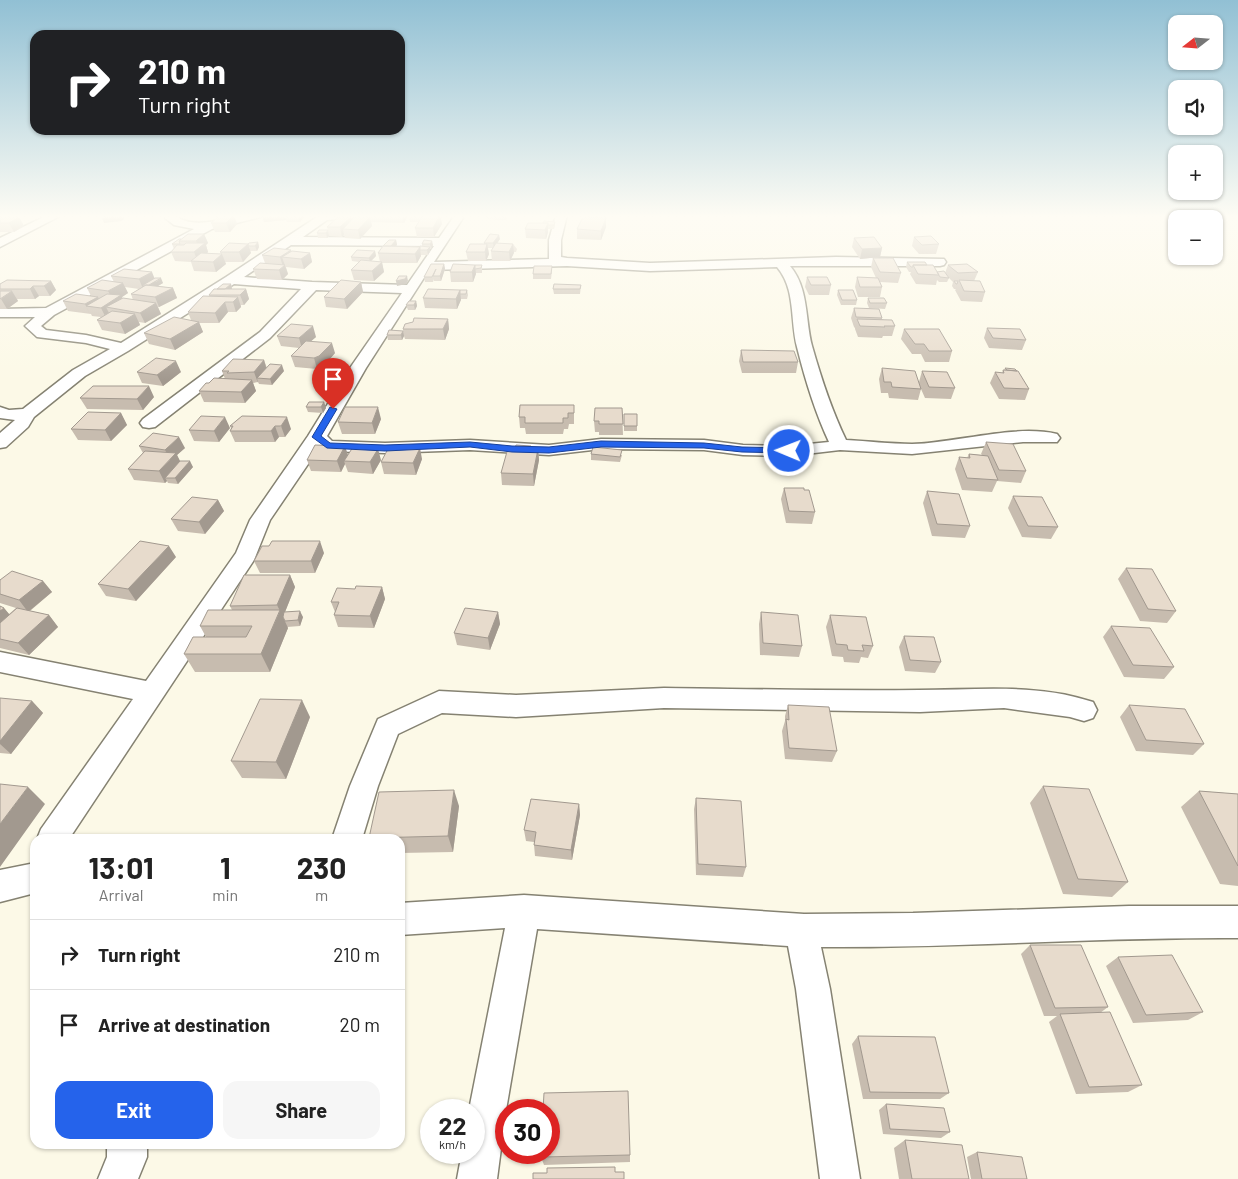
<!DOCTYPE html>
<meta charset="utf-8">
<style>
:root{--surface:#fff;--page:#f6f6f6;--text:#222;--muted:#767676;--line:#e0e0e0;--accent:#2563eb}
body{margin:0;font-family:Barlow,sans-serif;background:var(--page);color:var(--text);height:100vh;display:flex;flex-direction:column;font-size:19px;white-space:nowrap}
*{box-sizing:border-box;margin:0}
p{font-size:16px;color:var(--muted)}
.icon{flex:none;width:28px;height:28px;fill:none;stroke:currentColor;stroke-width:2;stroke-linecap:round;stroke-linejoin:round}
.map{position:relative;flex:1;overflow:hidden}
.sheet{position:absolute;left:30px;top:834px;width:375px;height:315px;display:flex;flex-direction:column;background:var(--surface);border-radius:15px;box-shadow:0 1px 4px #0004}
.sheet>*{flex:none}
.banner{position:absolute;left:30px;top:30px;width:375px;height:105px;border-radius:15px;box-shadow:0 1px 4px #0004;background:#202124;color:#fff;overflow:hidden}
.needle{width:32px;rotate:253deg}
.fabs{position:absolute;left:1168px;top:15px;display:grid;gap:10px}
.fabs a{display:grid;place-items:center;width:55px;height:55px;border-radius:10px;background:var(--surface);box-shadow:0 1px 4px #0004;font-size:25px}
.speed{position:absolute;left:420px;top:1099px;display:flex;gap:10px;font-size:25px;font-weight:700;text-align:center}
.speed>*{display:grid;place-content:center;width:65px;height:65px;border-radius:50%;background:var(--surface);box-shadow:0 1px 4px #0004;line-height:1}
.speed small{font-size:12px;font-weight:400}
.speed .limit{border:8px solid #d22;background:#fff;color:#111}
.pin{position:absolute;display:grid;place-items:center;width:42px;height:42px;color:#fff;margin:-51px -21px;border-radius:50% 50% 50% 0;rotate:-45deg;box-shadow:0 0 5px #0007}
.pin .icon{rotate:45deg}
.me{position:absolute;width:55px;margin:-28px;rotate:271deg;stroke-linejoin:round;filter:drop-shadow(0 0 4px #0008)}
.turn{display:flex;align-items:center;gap:18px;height:105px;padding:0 25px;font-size:22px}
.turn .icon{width:65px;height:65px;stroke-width:2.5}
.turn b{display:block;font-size:35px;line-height:42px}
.eta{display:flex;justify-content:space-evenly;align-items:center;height:85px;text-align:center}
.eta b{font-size:30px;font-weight:700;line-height:35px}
.button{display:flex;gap:10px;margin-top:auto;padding:10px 25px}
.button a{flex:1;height:58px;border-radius:15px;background:var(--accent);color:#fff;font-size:20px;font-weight:700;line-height:58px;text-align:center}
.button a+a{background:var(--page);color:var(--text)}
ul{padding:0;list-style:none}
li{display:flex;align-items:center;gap:15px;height:70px;padding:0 25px;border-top:1px solid var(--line)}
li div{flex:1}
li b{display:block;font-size:19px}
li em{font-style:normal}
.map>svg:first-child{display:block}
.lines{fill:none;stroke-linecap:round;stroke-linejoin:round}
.minor-casing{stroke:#858272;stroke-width:3}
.minor{fill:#fff;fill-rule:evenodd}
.wall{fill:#c7bcaf;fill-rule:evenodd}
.shaded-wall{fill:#a2998f}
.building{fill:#e7dbcc;stroke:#a2998f}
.route{fill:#2563eb;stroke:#184099}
</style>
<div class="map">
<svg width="1238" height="1179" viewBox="0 0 1238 1179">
<rect width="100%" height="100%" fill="#fcf9e7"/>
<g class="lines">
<defs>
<path id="minor" d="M48,215H62L0,247V238Z
M167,215H177V217C200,232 237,212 263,215L261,217L212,229L54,315L41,326L46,330L86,335L121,343L226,277L320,215H359L353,218L327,220L303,237L439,238L455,215H465L434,262L549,259V240L556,215H567L561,240V257L567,258L650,263L836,257L944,259L946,262L944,265L940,266H790C809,288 805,320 812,346C821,378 832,411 846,440C868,441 890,444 912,444C956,443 1015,424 1057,434L1060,438L1057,442H1023L912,454L840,450L789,456L743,455L704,450L601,449L549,455L470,450L385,453L327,451L319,448L270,520L254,560L69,839H37L41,829L133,699L0,672V652L146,681L236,553L250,520L308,436L350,368L402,293L316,290L270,338L155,427L149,428L143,427L140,423L143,419L260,332L301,289L234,284L128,351L85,376L34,417L28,427L6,447L0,448V433L15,420L0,418V407L9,410L23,409L73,370L110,349L86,343L37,337L25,326L35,317H0V309L46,308L194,229L174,225L165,218ZM291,245L434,246L407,285L312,282L244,277ZM567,266L650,271L777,267C796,289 790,320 797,347C805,379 815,412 829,442L789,446L743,445L704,440L601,439L549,445L470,440L385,443L332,441L327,436L366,368L429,270Z
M664,688C749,689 834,691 919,690C978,690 1037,683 1093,702L1097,710L1093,718L1084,721L1070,717L1004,708L920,712L664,708L516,717L442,713L398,734L378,786L362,839H332L350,786L378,719L439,691L516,695Z
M35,863V893L0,902V870Z
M524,895L804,914L913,913L1129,906H1238V938C1099,937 960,948 821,947L830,989L860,1179H820L796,989L788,946L537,929L506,1110L497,1179H457L462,1152H474V1110H469L505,928L400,935V903Z
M107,1144H147V1157L138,1179H98L107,1157Z"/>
</defs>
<use href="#minor" class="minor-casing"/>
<use href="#minor" class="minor"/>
</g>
<path class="wall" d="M234,215L237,224L230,232H215L211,223Z
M262,215H306L300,222H287L286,220L264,222Z
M365,215H408V216L404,223L371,222L372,226L360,239L345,238L344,235L342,237L329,236L327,238H318L317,233L328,230L327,227L351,218L366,217Z
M409,215H443L441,219L442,224L434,237H417L415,228L419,222H410Z
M487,215H508L506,220L487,219Z
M621,215H641L640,217L621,216Z
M0,217H19L24,226L14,232H0Z
M606,218V227L601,240L577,239V229Z
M555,222V226L554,229H548V232L546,239L526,238L525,229L543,223Z
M204,234L208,243L206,245L208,252L207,254H221L220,252L248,244L258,242L259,247L257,251H250L251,253L243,262H225L226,264L216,272L194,271L191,262L175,261L171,252L174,249L172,244L181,239Z
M914,237L939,244L936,254H919L912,246Z
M854,238L882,248L880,257L860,259L852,247Z
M500,239L497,243L513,244L517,249L516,252H514L510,261H492L491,251L493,248H488L489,254L486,261H468L466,252L484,244V243Z
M396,240L397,245L396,246L420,247L422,246V244L424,240L433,245L431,249H430V251L428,255H421V256L417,263H382L384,272L374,281L354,280L351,270L359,262L352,261L351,257L375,251L376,256L371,261L380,262L378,253Z
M291,250V251L310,253L312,262L304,269L286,267L288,274L282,280L257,279L253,269L265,263L262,255Z
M873,258L901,273L898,283L880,282L882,287L880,297H858L855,287L857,277L876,278L871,267Z
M907,262L927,265L937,272L945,273L948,265L978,272L974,281L985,292L982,302L961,301L955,290L956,289H954L952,286L953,282L949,278L947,282H939L937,280L936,285L916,284L910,274L911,272H909L906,267Z
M444,264L445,269L441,281H434V279L433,282H425L424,277Z
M475,265H482V273H476L473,282H451L450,272Z
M552,271L551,279H533V274Z
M111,276L154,278L163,283L158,286L173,288L177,298L159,307H158L161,314L145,323L139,322L140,325L125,334L102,330L97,320L101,317L92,316L91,314L68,311L63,301L91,296L87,288L114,282ZM125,287L139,289L131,294L133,300L122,298V297L128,293Z
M807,277L831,285L829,295H809L805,287Z
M51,281L56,290L50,296H39L35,299H17L18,301L7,309H0V284Z
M361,282L363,292L347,309L326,307L324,297Z
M231,284L232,289H246L249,299L244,305H241V307L236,312H228L219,323H199L203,332L175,350L149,344L144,333L191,320L188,312L209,296V295L217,289Z
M581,285L580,294H554L553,289Z
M467,290L468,295L467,299H461L457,309L425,308L423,298Z
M838,290L857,300L856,305H841L837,295Z
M868,298L887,303L885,309L869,308L867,303Z
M416,301L417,306L415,310H408L406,305Z
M854,308L882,318V319L895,326L892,336H883L882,338L858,337L855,329V328L854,327L851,318Z
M414,318L448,319L449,329L445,340L405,339L404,336L402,340H388L387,335L389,330L403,331V329L405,324L413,322Z
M987,328L1026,340L1022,350L989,348L984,338Z
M904,329L952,351L949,362H925L921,354H912L901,339Z
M277,336L316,337L311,341L335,353L323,367L317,369L295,367L291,356L299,348L281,346Z
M741,350L798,362L796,373H742L739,361Z
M264,360L267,368L284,371L272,385L259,384L258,382L253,383L256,391L245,403L204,402L199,391L209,383L225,379L222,371Z
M882,368L919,382L922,371L955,388L951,399L925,398L921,389L918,400L889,398L888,393H881L879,379Z
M1005,368L1029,389L1025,400L999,399L990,383L995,372L1002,373L1003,370H1004Z
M137,372H181L163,386L142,383Z
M154,397L143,410L87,409L80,398Z
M324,402L326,408L323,413L308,412L306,407Z
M574,405V424H569L568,429H564L563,434H526L525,428H520L519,417Z
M622,408L623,435H599V432H595L594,421Z
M121,413L127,425L111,441L78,440L71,429Z
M624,414H637V431H624Z
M242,416L291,429L285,437H279L275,442H235L230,431L231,428L230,426Z
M381,419L375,434H342L338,422Z
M230,428L219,442L194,441L189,430Z
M986,442L1026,471L1021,483L997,481L992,492L962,490L955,469L959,457L967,458L969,454L982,455L981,454Z
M139,446L185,448L177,455L180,461L193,467L178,484L168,483L167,481L165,483L134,480L128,469L143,453Z
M531,446V449H538L539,460L534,486L502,485L501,473L515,448Z
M591,454L622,455L620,462L591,460Z
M348,455L381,460L373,474L348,472L345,464L341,472L311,471L307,460Z
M422,459L416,475L384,474L381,462Z
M784,488L804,490L815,512L812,524L786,523L781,499Z
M927,491L970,526L965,538L932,536L923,503Z
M1013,496L1058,527L1051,539L1022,537L1008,508Z
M218,500L224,511L205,534L178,531L171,519Z
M324,553L315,573H260L254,561Z
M176,557L136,601L106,596L98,584Z
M1126,568L1176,611L1167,623L1140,621L1118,579Z
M290,575L295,587L285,612L303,617L300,626L287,627L288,628L270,672H195L184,654L206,637L200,626L232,610L230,606Z
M0,580L43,581L52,592L30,611L49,615L58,627L29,655L0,648V606L4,608L9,614L16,608L0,603Z
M382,587L385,599L374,628L338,627L334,615L335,612L331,602Z
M498,612L500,624L490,650L457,645L454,633Z
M761,612L802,646L799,657L760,655L759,624Z
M830,615L873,646L868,658L861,657L859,663L844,662L843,657L832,656L826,627Z
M1111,626L1174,667L1164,679L1124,677L1103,637Z
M904,636L941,662L935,673L905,671L899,647Z
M0,699L32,701L43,713L11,754L0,753Z
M788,705L837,751L832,762L785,759L782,731L785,721V716Z
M1129,705L1204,744L1193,755L1136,751L1120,717Z
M310,717L286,779L242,778L231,761Z
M1043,786L1128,882L1112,897L1063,894L1030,803Z
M1199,791L1238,794V886L1220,884L1181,807Z
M696,798L746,867L743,877L696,875L694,809Z
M579,804L580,815L572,860L535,856L534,845V842L526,841L524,830Z
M459,806L453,852L400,853V839H369V838Z
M1030,945L1108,1007L1100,1013L1142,1085L1128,1092L1076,1094L1049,1022L1057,1016H1044L1021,954Z
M1118,957L1203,1012L1188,1020L1133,1023L1106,966Z
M858,1036L949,1093L940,1099H863L852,1044Z
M886,1104L950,1132L941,1138L883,1134L879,1110Z
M905,1140L969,1179H899L894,1148Z
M977,1152L1027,1179H971L967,1157Z
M630,1155V1162L544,1165L541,1157Z"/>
<path class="shaded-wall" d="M122,215H126V216L122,221L104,223L102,218Z
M234,215L237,224L230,232L226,223Z
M262,215H285L286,220L264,222Z
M298,215H306L300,222Z
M402,215H408V216L404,223Z
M438,215H443L441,219L442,224L434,237L433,228Z
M505,215H508L506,220Z
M19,217L24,226L14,232L9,223Z
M351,217L353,226L343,229L344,235L342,237L340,227Z
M370,217L372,226L360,239L358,230Z
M606,218V227L601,240V231Z
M548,223V232L546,239L545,230Z
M328,231L329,236L327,238L326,233Z
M204,234L208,243L206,245L208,252L198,262L194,252L199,248L196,241Z
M499,235L500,239L494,248L493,243Z
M396,240L397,245L392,251L391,246Z
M432,241L433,245L431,249L430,244Z
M258,242L259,247L257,251L255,246Z
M248,244L251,253L243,262L239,252Z
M487,244L489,254L486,261L485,252Z
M513,244L514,253L510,261L509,252Z
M420,247L421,256L417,263L415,254Z
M430,247V251L428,255L427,250Z
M882,248L880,257L860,259L862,249Z
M291,250L294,258L282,257L288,274L282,280L279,270L283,267L280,257Z
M375,251L376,256L370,262L369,258Z
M310,253L312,262L304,269L301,259Z
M222,254L226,264L216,272L213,262Z
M382,262L384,272L374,281L372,271Z
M444,264L445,269L441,281L440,276Z
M475,265L476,274L473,282L472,272Z
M152,272L156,282L161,278L163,283L151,290L149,285H143L145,289H143L139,279Z
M407,276L408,281L406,284L397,286L396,281Z
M51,281L56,290L50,296L44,286Z
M361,282L363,292L347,309L344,299Z
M123,283L128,293L122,297L126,305L106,307L110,315L106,318L101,308L86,306L90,315L85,304L98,297L103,306L113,300L108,291Z
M231,284L232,289L222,292Z
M33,286L39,296L35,299L30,289Z
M173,288L177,298L159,307L155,297Z
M246,289L249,299L244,305L240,295Z
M460,290L461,300L457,309L456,299Z
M12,291L18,301L7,309L1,299Z
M238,297L241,307L236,312L233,302Z
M416,301L417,306L415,310L414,305Z
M225,302L228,312L219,323L215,313Z
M156,303L161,314L145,323L140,313Z
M135,314L140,325L125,334L120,323Z
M448,319L449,329L445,340L443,329Z
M199,322L203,332L175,350L170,339Z
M313,326L316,337L302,349L299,338Z
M403,331L404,336L402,340L401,335Z
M332,343L335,353L323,367L317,369L314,358Z
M264,360L267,371L257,378L258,383L254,372Z
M176,361L181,372L163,386L157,375Z
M282,365L284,371L272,385L270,379Z
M252,380L256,391L245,403L241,392Z
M149,386L154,397L143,410L137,399Z
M324,402L326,408L323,413L321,407Z
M378,407L381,419L375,434L372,423Z
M121,413L127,425L111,441L105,430Z
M225,417L230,428L219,442L214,431Z
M287,417L291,429L285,437L281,426Z
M275,426L279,437L275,442L271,431Z
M179,437L185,448L177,455L182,465L165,478L167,481L165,483L159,471L170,460L165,450Z
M345,446L349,458L344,461L345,464L341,472L337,461Z
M420,448L422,459L416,475L413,463Z
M378,449L381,460L373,474L370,462Z
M538,449L539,460L534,486L533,474Z
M190,461L193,467L178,484L175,478Z
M218,500L224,511L205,534L199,522Z
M320,541L324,553L315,573L311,561Z
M169,546L176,557L136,601L128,589Z
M290,575L295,587L283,617L288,628L270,672L261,654L280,611L277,605Z
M43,581L52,592L28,612L19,600Z
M382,587L385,599L374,628L370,616Z
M4,608L14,620L0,630V611Z
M300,611L303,617L300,626L298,620Z
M498,612L500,624L490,650L488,638Z
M49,615L58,627L29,655L18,643Z
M302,700L310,717L286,779L276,762Z
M32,701L43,713L11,754L0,744V741Z
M28,787L45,804L0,867V824Z
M454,790L459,806L453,852L448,836Z
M579,804L580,815L572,860L571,850Z"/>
<path class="building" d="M106,215H122L120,217L102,218Z
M220,215H234L226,223H211Z
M423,215H440L433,228H415Z
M0,217H19L9,223H0Z
M338,217H351L340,227H327Z
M354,217H370L358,230L343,229Z
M583,217L606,218L601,231L577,229Z
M544,221L555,222L554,225H548V223H543Z
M528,223H548L545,230L525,229Z
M319,230H328L326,233H317Z
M188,234H204L196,241H179Z
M490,234L499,235L493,243H484Z
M931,236L939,244L922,245L914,237Z
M874,237L882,248L862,249L854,238Z
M179,239H181L179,241L180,244H172Z
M389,240H396L391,246H383Z
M424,240L432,241L430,244H422Z
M258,242L255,246H249L248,244L249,243Z
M186,243H205L194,252H171L177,245H184Z
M229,243L248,244L239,252H220Z
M496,243L513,244L509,252L491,251Z
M470,244H487L485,252H466Z
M383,246L420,247L415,254L378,253Z
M420,246L430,247L427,250H420Z
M274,248L291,250L280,257L262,255Z
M357,250L375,251L369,258L351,257Z
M292,251L310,253L301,259L282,257Z
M201,253L222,254L213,262L191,261Z
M873,258H893L901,273L880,272Z
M361,260L382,262L372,271L351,270Z
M907,262H925L927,265H913V267H911Z
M260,263L285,265L279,270L253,269Z
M431,264H444L440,276H433L436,269L432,277H424Z
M453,264L475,265L472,272H450Z
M967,264L978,272L958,273L948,265Z
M475,265H482L481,268L475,269Z
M913,265H933L939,275L918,274Z
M534,266H552L551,274H533Z
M124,269L152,272L139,279L111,276Z
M944,271L949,278L940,277L937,272Z
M399,276H407L405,279L396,281Z
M807,277H827L831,285H811Z
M857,277L878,278L882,287H860Z
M155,278H161L149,285H143Z
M7,280L51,281L44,286H33L30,289H0V284Z
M102,280L123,283L108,291L87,288Z
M341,280L361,282L344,299L324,297Z
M959,280L980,281L985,292L964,291Z
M954,281H958L957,284H956Z
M223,284H231L225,289H217Z
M554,284L581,285L580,289H553Z
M146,285L173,288L155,297L131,294Z
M214,289H246L240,295H209Z
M428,289L460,290L456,299L423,298Z
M460,290H467L466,294H460Z
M838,290H853L857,300H842Z
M0,291H12L0,299Z
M76,294L98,297L85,304L63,301Z
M107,294L121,295L101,308L86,306Z
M203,296L238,297L233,302H225L215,313L188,312Z
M123,298L156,303L140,313L106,307Z
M868,298H884L887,303H870Z
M409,301H416L414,305H406Z
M854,308L879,309L882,318L856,317Z
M112,311L135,314L120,323L97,320Z
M174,317L199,322L170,339L144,333Z
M414,318L448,319L443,329H403L405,324L413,322Z
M857,319L892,320L895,326H884L885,327L860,326Z
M291,324L313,326L299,338L277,336Z
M987,328L1020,329L1026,340L993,338Z
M904,329H939L952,351H929L924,344H915Z
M389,330L403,331L401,335H387Z
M306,341L332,343L319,356L314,358L291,356Z
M741,350L794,351L798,362H743Z
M156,358L176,361L157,375L137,372Z
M233,359L264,360L254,372L227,373L229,371H222Z
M270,364L282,365L270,379L257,378Z
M882,368L915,371L921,389L892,387L891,382H884Z
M1005,368L1015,369L1017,371L1007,370Z
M1003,370L1018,371L1029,389L1004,388L995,372L1004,373Z
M922,371L947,372L955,388L929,387Z
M214,378L252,380L241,392L199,391L206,383H209Z
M93,386H149L137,399L80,398Z
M309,402H324L321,407H306Z
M520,405H574V413H568V418H563V423H525V417H519Z
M345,407H378L372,423L338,422Z
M595,408H622L623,424H599V421H594Z
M88,412L121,413L105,430L71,429Z
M624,414H637V426H624Z
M201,416L225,417L214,431L189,430Z
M242,416L287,417L281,426H275L271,431H230L233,426H230Z
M153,433L179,437L165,450L139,446Z
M986,442L1013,444L1026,471L999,470Z
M315,445L345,446L337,461L307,460Z
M516,445L531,446L530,449H538L533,474L501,473L508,448H515Z
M353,447L378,449L370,462L344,461Z
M389,447L420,448L413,463L381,462Z
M593,447L622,450L620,457L591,454Z
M145,451L176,453L159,471L128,469Z
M969,454L988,456L998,480L967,478L959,457L970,458Z
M180,461H190L175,478H165Z
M784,488H804V490H809L815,512L789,511Z
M927,491L959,494L970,526L937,524Z
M1013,496L1042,497L1058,527L1028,526Z
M192,497L218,500L199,522L171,519Z
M140,541L169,546L128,589L98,584Z
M272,541H320L311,561H254L262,546H269Z
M1126,568L1152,569L1176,611L1148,609Z
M12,571L43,581L19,600L0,594V580Z
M244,575H290L277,605L230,606Z
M356,586L382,587L370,616L334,615L339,602H331L337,588L355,589Z
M0,606L4,608L0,611Z
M17,608L49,615L18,643L0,639V623Z
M465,608L498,612L488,638L454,633Z
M208,610H280L261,654H184L193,637H246L252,626H200Z
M300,611L298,620L285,621L283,617L284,612Z
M761,612L798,615L802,646L763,643Z
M830,615L866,617L873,646L862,645L864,651L848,650L847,645L836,644Z
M1111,626L1150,628L1174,667L1133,665Z
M904,636L934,637L941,662L910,660Z
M0,698L32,701L0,741Z
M260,699L302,700L276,762L231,761Z
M788,705L829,707L837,751L789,748L786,719L789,720Z
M1129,705L1185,709L1204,744L1146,740Z
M0,784L28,787L0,824Z
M1043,786L1089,789L1128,882L1078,879Z
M454,790L448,836L369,838L379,792Z
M1199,791L1238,794V866Z
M696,798L741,801L746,867L698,864Z
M531,799L579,804L571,850L534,845L536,832L524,830Z
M1030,945H1081L1108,1007L1055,1008Z
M1172,955L1203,1012L1146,1015L1118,957Z
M1110,1012L1142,1085L1089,1087L1060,1014Z
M858,1036L935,1037L949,1093L870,1092Z
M628,1091L630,1155L541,1157V1152H549V1110H543L544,1093Z
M886,1104L944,1108L950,1132L890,1129Z
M905,1140L962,1145L969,1179H912Z
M977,1152L1022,1157L1027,1179H982Z
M615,1167V1172H624V1179H533V1173H547V1168Z"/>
<linearGradient id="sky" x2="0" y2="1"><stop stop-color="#91c0d4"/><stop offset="0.57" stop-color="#fefcf4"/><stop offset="1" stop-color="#fefcf4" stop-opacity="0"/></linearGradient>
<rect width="1238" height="380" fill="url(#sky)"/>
<path class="route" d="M330,407L337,409L321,436L330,443L385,445L470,442L512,446L549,447L601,441L704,443L742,447L789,448L793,451L789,453L742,452L704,448L601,447L549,453L512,452L470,447L385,451L327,448L312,437Z"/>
</svg>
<div class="fabs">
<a><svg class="needle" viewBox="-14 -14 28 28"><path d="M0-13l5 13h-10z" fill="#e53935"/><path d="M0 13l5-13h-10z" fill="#767676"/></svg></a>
<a><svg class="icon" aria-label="sound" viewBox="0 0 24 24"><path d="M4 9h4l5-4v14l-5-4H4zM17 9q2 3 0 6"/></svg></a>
<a>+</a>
<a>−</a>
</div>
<div class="speed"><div>22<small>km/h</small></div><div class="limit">30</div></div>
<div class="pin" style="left:333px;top:409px;background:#d93025"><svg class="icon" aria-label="arrive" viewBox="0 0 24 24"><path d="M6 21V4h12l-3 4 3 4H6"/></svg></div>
<svg class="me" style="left:789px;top:451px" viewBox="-20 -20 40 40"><circle r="17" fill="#2563eb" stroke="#fff" stroke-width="3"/><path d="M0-11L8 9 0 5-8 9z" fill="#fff"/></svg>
<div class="banner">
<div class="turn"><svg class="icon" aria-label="right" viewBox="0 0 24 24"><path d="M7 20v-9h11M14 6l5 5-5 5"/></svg><div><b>210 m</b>Turn right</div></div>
</div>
<section class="sheet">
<div class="eta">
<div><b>13:01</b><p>Arrival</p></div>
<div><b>1</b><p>min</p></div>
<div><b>230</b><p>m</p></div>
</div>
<ul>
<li><svg class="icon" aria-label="right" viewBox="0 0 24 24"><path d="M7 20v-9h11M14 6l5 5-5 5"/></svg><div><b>Turn right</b></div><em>210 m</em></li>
<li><svg class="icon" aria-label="arrive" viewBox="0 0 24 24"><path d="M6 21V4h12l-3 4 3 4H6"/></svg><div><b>Arrive at destination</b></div><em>20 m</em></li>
</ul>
<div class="button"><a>Exit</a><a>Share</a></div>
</section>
</div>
